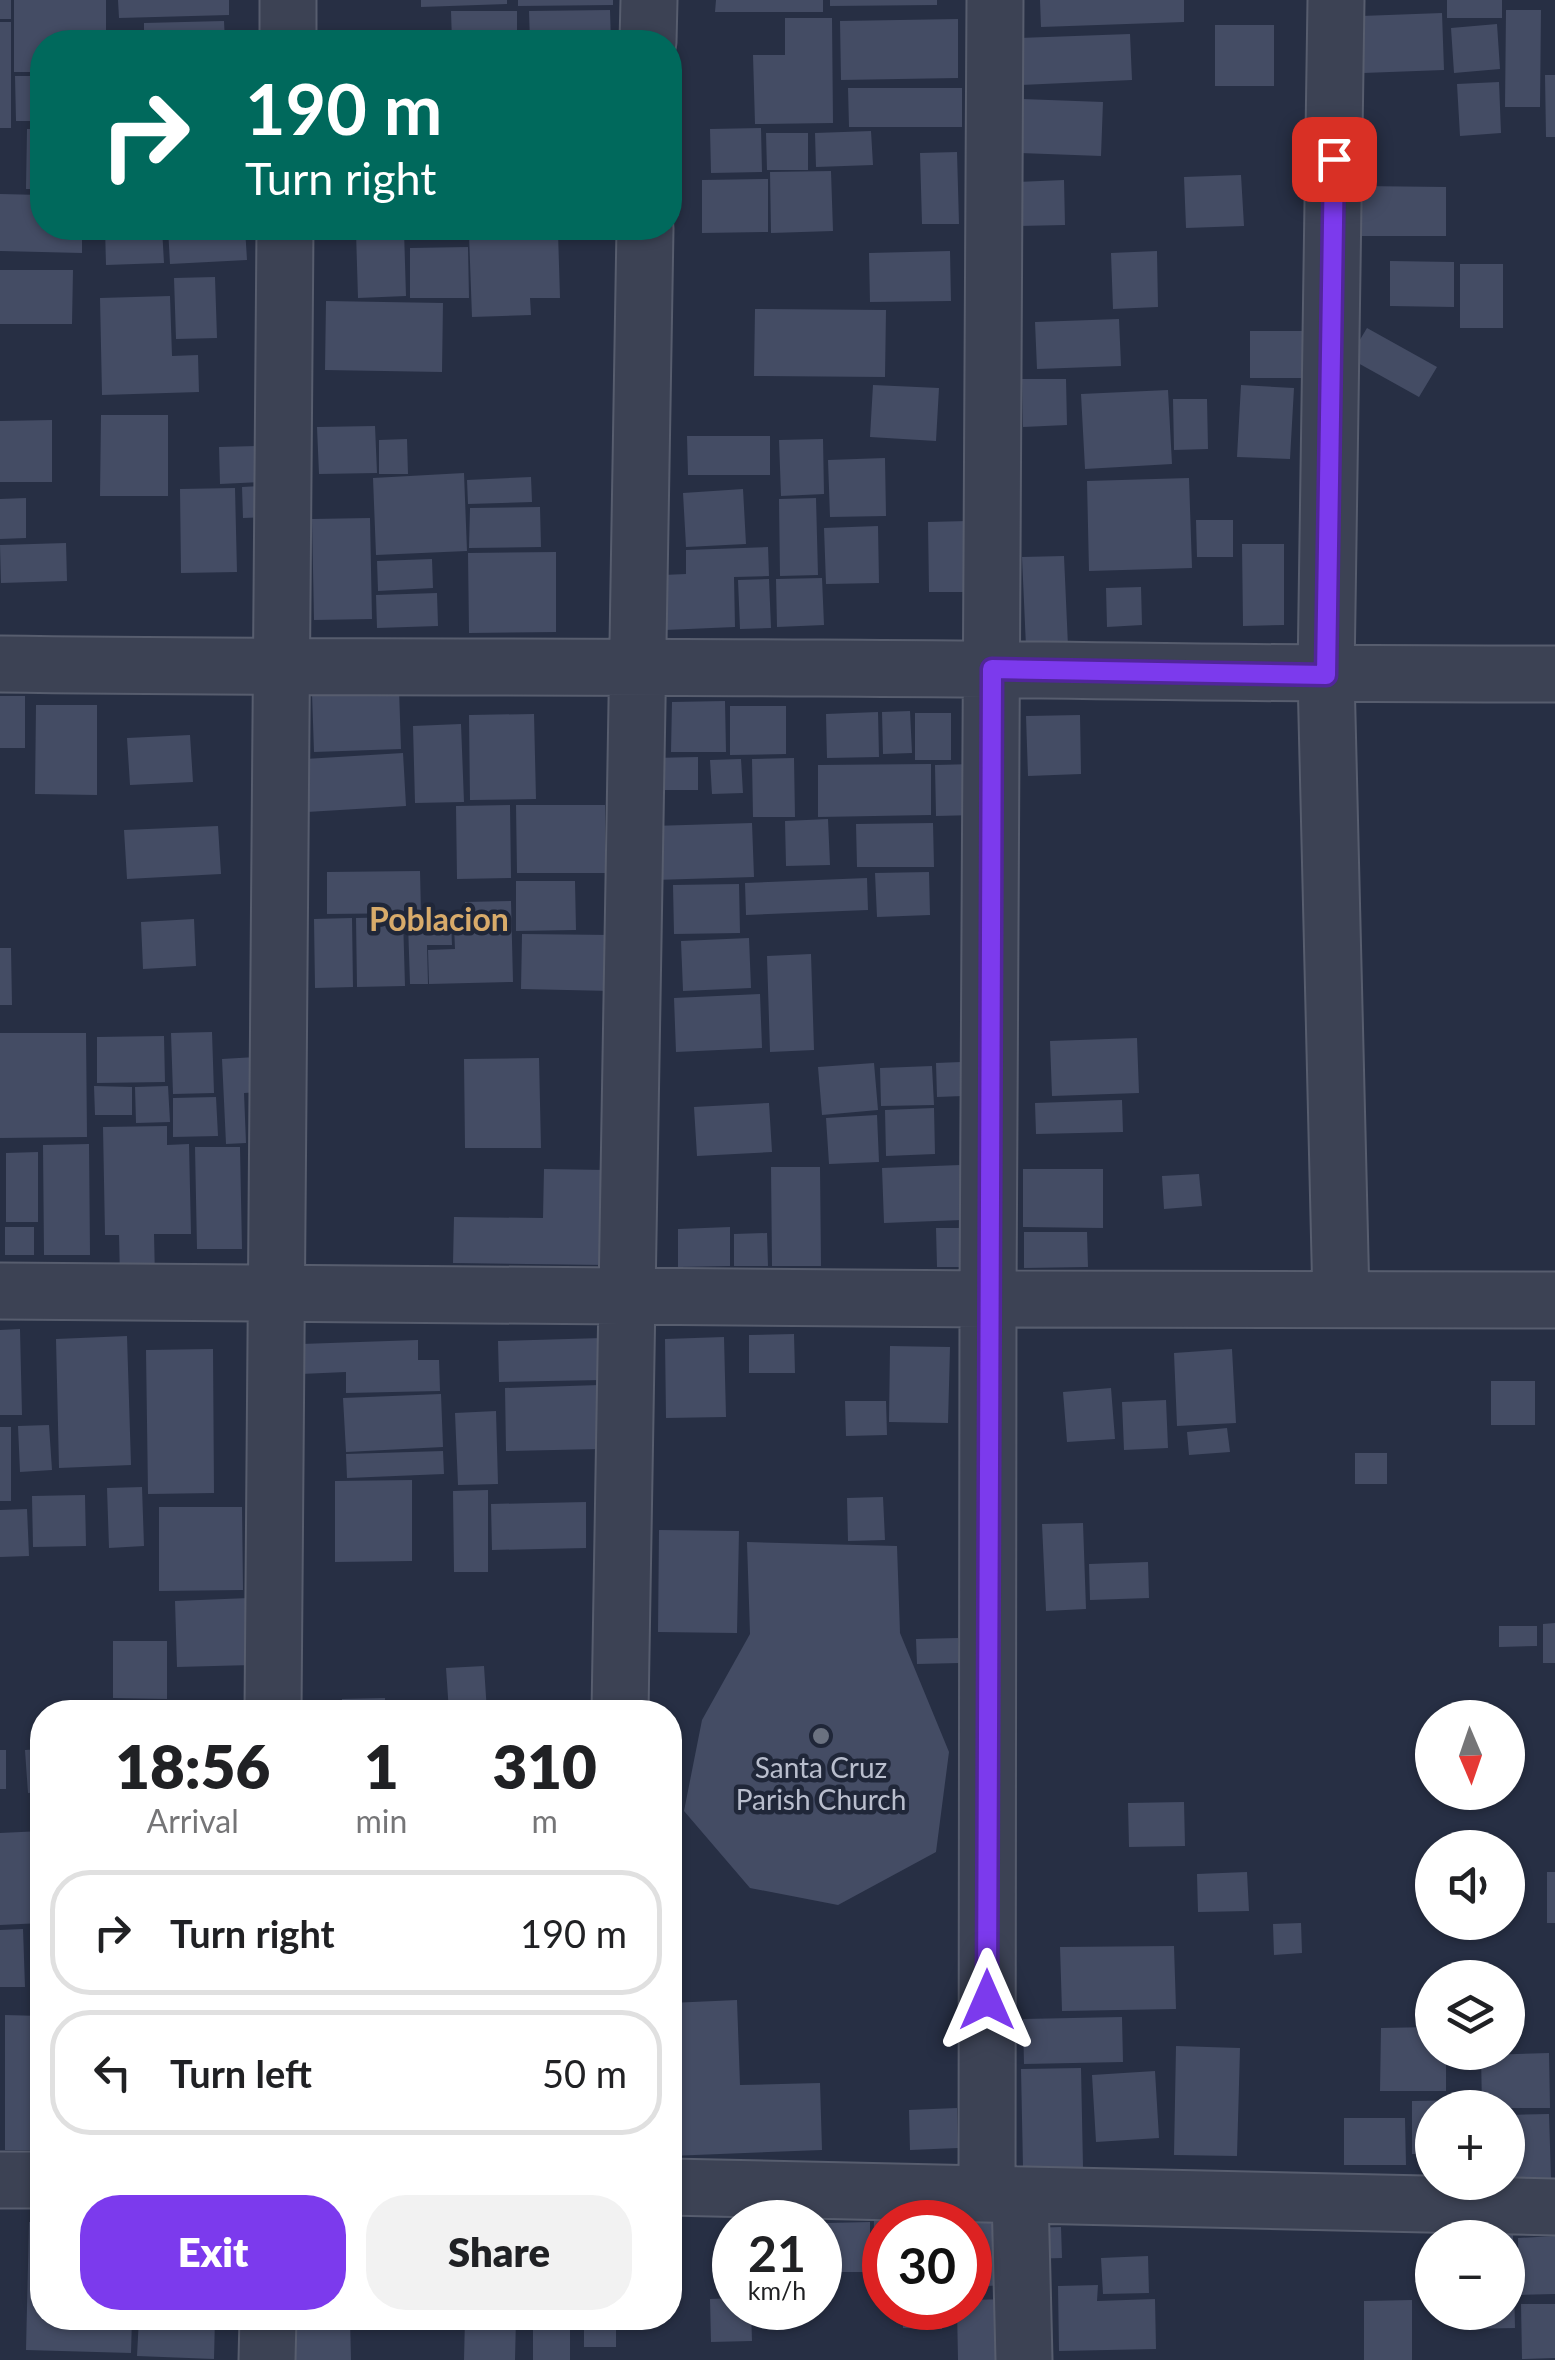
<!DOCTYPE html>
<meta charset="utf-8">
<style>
:root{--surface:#fff;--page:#f2f2f2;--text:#202124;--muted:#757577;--line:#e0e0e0;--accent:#7c3aed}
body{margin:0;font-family:Lato,sans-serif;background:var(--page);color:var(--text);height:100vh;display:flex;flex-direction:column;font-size:38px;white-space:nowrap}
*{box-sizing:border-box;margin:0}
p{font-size:32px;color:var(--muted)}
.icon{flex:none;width:55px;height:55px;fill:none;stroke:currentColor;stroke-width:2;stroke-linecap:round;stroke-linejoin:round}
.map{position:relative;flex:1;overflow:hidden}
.side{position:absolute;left:30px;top:1700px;width:652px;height:630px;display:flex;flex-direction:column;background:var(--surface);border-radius:40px;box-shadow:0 2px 8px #0004}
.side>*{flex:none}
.guide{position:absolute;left:30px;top:30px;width:652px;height:210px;border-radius:40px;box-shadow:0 2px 8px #0004;background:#00695c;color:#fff;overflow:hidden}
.needle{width:65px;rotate:178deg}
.controls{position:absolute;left:1415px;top:1700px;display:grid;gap:20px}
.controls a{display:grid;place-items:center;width:110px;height:110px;border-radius:50%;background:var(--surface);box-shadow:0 2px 8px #0004;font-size:50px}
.speed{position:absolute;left:712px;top:2200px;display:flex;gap:20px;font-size:50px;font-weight:700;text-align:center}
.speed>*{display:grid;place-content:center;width:130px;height:130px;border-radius:50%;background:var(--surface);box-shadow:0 2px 8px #0004;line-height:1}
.speed small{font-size:25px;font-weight:400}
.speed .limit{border:15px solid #d22;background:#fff;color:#111}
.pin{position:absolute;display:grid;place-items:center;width:85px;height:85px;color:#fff;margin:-42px;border-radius:20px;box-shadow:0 5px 15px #0006}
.me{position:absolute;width:110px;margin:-55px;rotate:0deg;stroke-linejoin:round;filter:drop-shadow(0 0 8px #0008)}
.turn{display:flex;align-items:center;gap:35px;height:210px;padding:0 50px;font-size:45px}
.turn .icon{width:130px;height:130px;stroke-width:2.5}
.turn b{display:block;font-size:70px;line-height:85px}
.eta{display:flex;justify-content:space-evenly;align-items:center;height:170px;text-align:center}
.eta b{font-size:60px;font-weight:800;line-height:70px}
.action{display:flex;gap:20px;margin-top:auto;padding:20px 50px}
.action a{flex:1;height:115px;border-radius:40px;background:var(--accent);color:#fff;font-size:40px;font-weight:800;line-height:115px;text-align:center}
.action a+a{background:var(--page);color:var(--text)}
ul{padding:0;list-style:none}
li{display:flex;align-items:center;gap:30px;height:125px;margin:0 20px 15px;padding:0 30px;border:5px solid var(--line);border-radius:40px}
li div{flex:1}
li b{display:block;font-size:38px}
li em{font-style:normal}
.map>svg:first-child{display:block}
.building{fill:#444c64}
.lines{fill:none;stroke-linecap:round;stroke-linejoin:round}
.minor-casing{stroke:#575d6e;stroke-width:59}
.minor{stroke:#3c4254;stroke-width:55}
.route-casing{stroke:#51269a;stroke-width:25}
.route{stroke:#7c3aed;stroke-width:18}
.worship-dot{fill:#6b7280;stroke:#202739;stroke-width:4}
.labels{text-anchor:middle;stroke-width:9;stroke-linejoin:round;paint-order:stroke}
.poi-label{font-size:28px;fill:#b9becd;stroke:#202739}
.quarter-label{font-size:32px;font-weight:bold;fill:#d8ab6a;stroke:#202739}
</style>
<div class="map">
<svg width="1555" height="2360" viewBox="0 0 1555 2360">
<rect width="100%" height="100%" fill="#272f44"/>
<path class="building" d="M0,0H11V19H0Z
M14,0H106V42H42V72H14Z
M118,0H229V15L119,18Z
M421,0H507V4L421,7Z
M518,0H613V5L518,6Z
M716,0H823V12H715Z
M830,0H937V5L830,6Z
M1040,0H1184V22L1041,27Z
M1447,0H1502V18H1447Z
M610,10L611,42H530L529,11Z
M1506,10H1541L1540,107H1505Z
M451,11H517V42H452Z
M1442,13L1444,70L1363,73L1361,16Z
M785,18H832L833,123L755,124L753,55H785Z
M958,19V78L841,80L840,21Z
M224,21L225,42H144V23Z
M0,22H11V128H0Z
M1497,24L1500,69L1454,73L1451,28Z
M1215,25H1274V86H1215Z
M1130,34L1132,80L1021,85L1019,38Z
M1545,75H1555V137H1546Z
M15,76H42V121H16Z
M1499,82L1501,133L1460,136L1457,84Z
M848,88H962V127H849Z
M1022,99L1103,102L1101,156L1020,153Z
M761,128L762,172L711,173L710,129Z
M27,129H42V189H26Z
M871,131L873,165L816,167L815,133Z
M766,133H808V170H767Z
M957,152L959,224H922L920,153Z
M831,171L833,231L771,233L770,172Z
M1241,175L1244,226L1186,228L1184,177Z
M768,179V232L702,233V180Z
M1064,180L1065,225L1019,226L1017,182Z
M1360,186L1446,187V236H1360Z
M0,194L42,195V228H82V253L0,251Z
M105,228H162L164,263L106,265Z
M168,228H245L247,260L170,264Z
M404,230L406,296L358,298L356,232Z
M558,232L560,298H530L531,315L472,317L469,235Z
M468,247L469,298H410V248Z
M950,251L951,301L870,302L869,253Z
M1157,251L1158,307L1113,309L1111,253Z
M1390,261L1454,262V307L1390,306Z
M1460,264H1503V328H1460Z
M0,270H73L72,324H0Z
M215,277L217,338L176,339L174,278Z
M170,296L172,356L198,355L199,392L102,395L100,298Z
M326,301L443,303L442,372L325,370Z
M755,309L886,310L885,377L754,376Z
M1119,319L1121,366L1037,369L1035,322Z
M1367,328L1437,367L1419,397L1349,358Z
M1250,331H1303V378H1250Z
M1022,379H1066L1067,425L1023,427Z
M873,385L939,388L936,441L870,437Z
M1241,385L1294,388L1290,459L1237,457Z
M1168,390L1172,464L1085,469L1081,394Z
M1173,399H1207L1208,449L1174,450Z
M101,415H168V496H100Z
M52,420V482H0V421Z
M375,426L377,473L319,474L317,427Z
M687,436H770V475H688Z
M407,439L408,474H379V440Z
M823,439L824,494L781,496L779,440Z
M260,446V482L220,484L219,447Z
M885,458L886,516L830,517L828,460Z
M464,473L467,551L376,555L373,478Z
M531,477L532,502L468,504L467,480Z
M1189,478L1192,568L1089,571L1087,481Z
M263,486L264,517L243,518L242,487Z
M235,488L237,572L181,573L180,489Z
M743,489L746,544L686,547L683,493Z
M26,498V538L0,539V499Z
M816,498L818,575L780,576L779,499Z
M540,507L541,547L469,548L470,508Z
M370,518L372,619L314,620L312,519Z
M1196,520H1233V557H1197Z
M967,521L968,592H929L928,522Z
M878,526L879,583L826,584L824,528Z
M66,543L67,581L1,583L0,545Z
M1242,544H1284V625L1243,626Z
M768,547L769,576L734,577L735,627L665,630L663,575L686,574V550Z
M556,552V632L469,633L468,553Z
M1064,556L1068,646L1026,647L1022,557Z
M432,559L433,588L378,591L377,561Z
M822,578L824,625L777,627L776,579Z
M769,579L771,628L740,629L738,580Z
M1141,587L1142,625L1107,627L1106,588Z
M437,593L438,626L377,628L376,595Z
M399,689L401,749L314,752L312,693Z
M0,696H25V748H0Z
M725,701L726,752H671L672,702Z
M36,705H97V795L35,794Z
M730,706H786V754L730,755Z
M910,711L912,753L883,754L882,712Z
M878,712L879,757L827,758L826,714Z
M915,713H951V760H915Z
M534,714L536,799L470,800L469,715Z
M1080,715L1081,774L1028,776L1026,716Z
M461,724L464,802L415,803L413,726Z
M190,735L193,782L130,785L127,738Z
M403,753L406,806L307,812L305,759Z
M698,757V790H653V758Z
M794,758L795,817H753L752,759Z
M741,759L743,793L712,794L710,760Z
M931,764V815L818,817V765Z
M975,764L976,815L936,816L935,765Z
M510,805L511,878L457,879L456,806Z
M516,805H605V873H517Z
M828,819L830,865L786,866L785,821Z
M752,823L754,877L654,880L652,826Z
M933,823L934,867H857L856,824Z
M218,826L221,874L127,879L124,830Z
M420,871L421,913L327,914V872Z
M929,872L930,915L877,917L875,873Z
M867,878L868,910L746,915L745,883Z
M516,881H575L576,930L516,931Z
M739,884L740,933L674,934L673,885Z
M511,901L513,982L429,984L428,950L455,949L454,925H466L465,902Z
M403,917L405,986L357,987L356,918Z
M352,918L353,987L315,988L314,919Z
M194,919L196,966L143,969L141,922Z
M451,922L452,945H427L428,984H410L408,923Z
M522,934L612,935V991L521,989Z
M749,938L751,988L683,991L681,941Z
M0,948H11L12,1005H0Z
M811,954L814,1050L770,1052L767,956Z
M760,994L762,1048L676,1052L674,998Z
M212,1032L214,1093L173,1094L171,1033Z
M0,1033H86L87,1137L0,1138Z
M164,1036L165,1082L97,1083V1037Z
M1137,1038L1139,1093L1052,1096L1050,1041Z
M258,1057L259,1092L244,1093L246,1143L226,1144L222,1059Z
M539,1058L541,1148H465L464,1059Z
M961,1062L963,1096L937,1097L936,1063Z
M874,1063L878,1110L822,1115L818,1067Z
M932,1066L934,1105L881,1106L880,1068Z
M94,1086L132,1087V1115H95Z
M168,1086L170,1122L136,1123L135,1087Z
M216,1097L218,1136L173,1137V1098Z
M1122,1100L1123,1132L1036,1134L1035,1103Z
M769,1103L772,1152L697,1156L694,1107Z
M934,1108L935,1154L886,1156L885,1110Z
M877,1115L879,1162L829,1164L826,1118Z
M167,1126V1145L189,1144L191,1234H154L155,1277L120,1278L119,1235H105L103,1127Z
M89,1144L90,1255H44L43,1145Z
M195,1147H240L242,1249H197Z
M38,1152V1222H6V1153Z
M960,1165L962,1220L884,1223L882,1168Z
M771,1167H820L821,1266H772Z
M544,1169L606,1170L605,1265L453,1263L454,1217L543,1218Z
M1023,1169H1103V1228L1023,1227Z
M1199,1174L1202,1206L1164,1209L1162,1176Z
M5,1227H34V1255H5Z
M730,1227V1266L678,1267V1229Z
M936,1228H962V1267H937Z
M1024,1232H1087L1088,1267L1024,1268Z
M767,1233L768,1266H734V1234Z
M20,1329L22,1415H0V1330Z
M794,1334L795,1373H749V1335Z
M127,1336L131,1465L59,1468L56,1339Z
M724,1337L726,1417L666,1418L665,1339Z
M602,1338L603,1380L499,1382L498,1341Z
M418,1340V1360H439L440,1391L346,1393V1372L301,1374V1344Z
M890,1346L950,1347L948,1423L889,1422Z
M213,1349L214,1493L148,1494L146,1350Z
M1232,1349L1236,1423L1177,1426L1174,1353Z
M1491,1381H1535V1425H1491Z
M600,1385L601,1449L506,1451L505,1388Z
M1111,1388L1115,1439L1067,1442L1063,1392Z
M441,1394L443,1447L346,1452L343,1398Z
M1166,1400L1168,1448L1124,1450L1122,1402Z
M845,1401H886L887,1435L846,1436Z
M496,1411L498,1484L458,1485L455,1413Z
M49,1425L52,1470L20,1472L18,1426Z
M0,1427H11V1501H0Z
M1227,1428L1230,1452L1189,1455L1187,1432Z
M443,1451L444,1474L347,1478L346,1454Z
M1355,1453H1387V1484H1355Z
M412,1480V1561L335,1562V1481Z
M142,1487L144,1546L109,1548L107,1488Z
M488,1490V1572H454L453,1491Z
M85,1495L86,1546L33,1547L32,1496Z
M883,1497L885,1540L848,1541L847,1498Z
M586,1502V1548L492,1550L491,1504Z
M159,1507H242L243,1590L159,1591Z
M27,1509L29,1556L0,1557V1510Z
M1083,1523L1086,1609L1046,1611L1042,1524Z
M659,1530L739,1531L737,1633L658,1632Z
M747,1542L897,1546L900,1633L949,1752L936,1852L838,1905L750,1888L684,1811L702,1720L750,1634Z
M1148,1562L1149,1598L1090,1600L1089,1564Z
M249,1598L252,1665L177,1667L175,1601Z
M1555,1623V1663H1543V1624Z
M1499,1626H1537V1646L1499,1647Z
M958,1638L959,1663L917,1664L916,1639Z
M113,1641H167V1699L113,1698Z
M484,1666L487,1712H449L446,1668Z
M385,1698V1712H342V1699Z
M42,1749V1792L28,1793L25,1750Z
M0,1750H6V1789H0Z
M1184,1802L1185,1846L1129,1847L1128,1803Z
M42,1831V1923L0,1925V1833Z
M1247,1872L1249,1911L1198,1912L1197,1874Z
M1547,1872H1555V1923H1547Z
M1301,1923L1302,1953L1274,1955L1273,1924Z
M23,1929L25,1987H0V1930Z
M1174,1946L1176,2009L1062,2011L1060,1947Z
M737,2000L740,2085L820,2083L822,2150L670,2156V2003Z
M5,2015L42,2016V2150H5Z
M1122,2017L1123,2062L1024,2064L1023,2019Z
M1432,2027V2052H1446V2091H1380L1381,2028Z
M1176,2046L1240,2048L1237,2156L1174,2155Z
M1549,2053L1550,2108H1482L1481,2055Z
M1081,2068L1083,2167L1023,2168L1021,2069Z
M1155,2071L1159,2138L1096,2142L1092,2075Z
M1468,2100V2108H1432V2154H1412V2101Z
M957,2108L958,2148L910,2150L909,2110Z
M1549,2114L1551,2179L1508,2180V2115Z
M1344,2118H1405L1406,2165H1344Z
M901,2213V2222H885V2301H873L874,2214Z
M29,2222H42V2318H132L131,2353L26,2350Z
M870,2222V2272H827V2223Z
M1002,2222L1005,2285L970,2287V2223Z
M1061,2227L1062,2258L1029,2259L1028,2228Z
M1508,2235H1513L1515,2328L1462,2329V2312H1508Z
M1555,2236V2294L1519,2295L1518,2238Z
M679,2255L680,2286H670V2256Z
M1148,2256L1149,2293L1103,2294L1101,2258Z
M1098,2285L1097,2301L1155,2299L1156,2349L1059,2351L1058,2286Z
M735,2298V2308H751L752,2341L711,2342L710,2299Z
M1008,2299L1010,2360H958L957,2308H970V2300Z
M1412,2300V2360H1364V2301Z
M1521,2304H1555V2358L1522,2359Z
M903,2308H942V2329L903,2328Z
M139,2318H215L214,2359L137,2356Z
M295,2318H350L351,2360H296Z
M465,2318H516L515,2360H464Z
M533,2318H570V2360H533Z
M584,2318H616V2347H584Z"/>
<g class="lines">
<defs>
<path id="minor" d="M1336,0L1326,675L1341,1299
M288,42V0
M648,42L649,0
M0,664C274,668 547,666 820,668C1065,669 1310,675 1555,674
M0,1291L988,1299L1555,1300
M273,1712L285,228
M620,1712L645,228
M0,2180H42
M670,2187L1555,2207
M987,2194L988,1299L995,0
M1020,2195L1024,2360
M267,2360L268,2318"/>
</defs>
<use href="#minor" class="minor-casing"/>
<use href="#minor" class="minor"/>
</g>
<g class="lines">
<defs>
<path id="route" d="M987,2000L992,669L1326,675L1334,159"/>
</defs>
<use href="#route" class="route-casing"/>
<use href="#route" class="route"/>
</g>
<circle class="worship-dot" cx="821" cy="1736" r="10"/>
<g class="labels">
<g class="poi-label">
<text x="821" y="1778">Santa Cruz<tspan x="821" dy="32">Parish Church</tspan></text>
</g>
<g class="quarter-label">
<text x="439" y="931">Poblacion</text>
</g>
</g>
</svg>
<div class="controls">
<a><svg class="needle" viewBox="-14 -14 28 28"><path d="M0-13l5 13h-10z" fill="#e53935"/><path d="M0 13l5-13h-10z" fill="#757577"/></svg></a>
<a><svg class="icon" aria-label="sound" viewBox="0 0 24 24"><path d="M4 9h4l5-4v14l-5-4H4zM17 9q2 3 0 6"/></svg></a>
<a><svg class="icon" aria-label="layers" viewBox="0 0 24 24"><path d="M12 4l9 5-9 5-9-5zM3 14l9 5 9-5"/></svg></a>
<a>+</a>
<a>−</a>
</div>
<div class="speed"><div>21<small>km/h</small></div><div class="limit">30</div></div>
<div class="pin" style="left:1334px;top:159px;background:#d93025"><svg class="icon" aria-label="arrive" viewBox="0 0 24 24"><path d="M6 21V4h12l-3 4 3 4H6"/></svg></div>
<svg class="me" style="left:987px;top:2000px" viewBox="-20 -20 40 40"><path d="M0-17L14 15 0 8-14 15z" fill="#7c3aed" stroke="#fff" stroke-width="4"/></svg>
<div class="guide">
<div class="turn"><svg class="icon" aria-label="right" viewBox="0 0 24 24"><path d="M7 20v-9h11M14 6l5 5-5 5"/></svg><div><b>190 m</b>Turn right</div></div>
</div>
<section class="side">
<div class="eta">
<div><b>18:56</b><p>Arrival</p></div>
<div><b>1</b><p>min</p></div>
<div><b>310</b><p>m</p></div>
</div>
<ul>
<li><svg class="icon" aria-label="right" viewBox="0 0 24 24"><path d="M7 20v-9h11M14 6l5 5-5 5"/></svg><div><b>Turn right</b></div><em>190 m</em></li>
<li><svg class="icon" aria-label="left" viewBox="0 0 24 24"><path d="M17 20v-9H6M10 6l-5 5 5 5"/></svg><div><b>Turn left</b></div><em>50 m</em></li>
</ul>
<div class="action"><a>Exit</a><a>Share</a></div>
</section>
</div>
